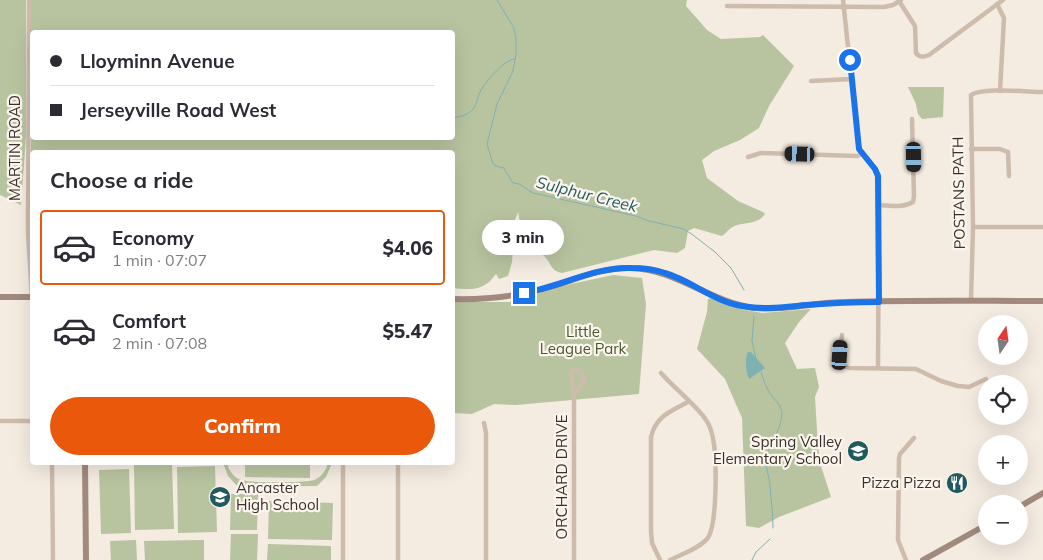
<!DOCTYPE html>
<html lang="en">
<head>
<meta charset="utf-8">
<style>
  body { margin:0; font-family:Mulish,sans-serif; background:#f2f2f3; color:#2b2b33; height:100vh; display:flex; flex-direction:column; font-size:19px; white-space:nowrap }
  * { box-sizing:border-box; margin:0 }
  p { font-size:16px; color:#7c7c81 }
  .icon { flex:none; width:28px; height:28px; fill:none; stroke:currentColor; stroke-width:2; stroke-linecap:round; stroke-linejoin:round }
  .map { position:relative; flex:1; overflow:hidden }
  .panel { position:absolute; left:30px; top:150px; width:425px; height:315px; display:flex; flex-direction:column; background:#fff; border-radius:5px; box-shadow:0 5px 20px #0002 }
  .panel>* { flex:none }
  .top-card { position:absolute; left:30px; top:30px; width:425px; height:110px; border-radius:5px; box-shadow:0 5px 20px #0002; display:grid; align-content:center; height:110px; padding:0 20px; background:#fff }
  .needle { width:32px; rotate:13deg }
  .buttons { position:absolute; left:978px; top:315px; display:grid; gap:10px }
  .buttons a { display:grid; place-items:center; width:50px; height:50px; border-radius:50%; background:#fff; box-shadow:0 5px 20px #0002; font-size:25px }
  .end { position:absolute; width:22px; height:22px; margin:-11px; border:6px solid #1a73e8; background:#fff; box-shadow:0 0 0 2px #fff }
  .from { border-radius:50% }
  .bubble { position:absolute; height:35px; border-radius:18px; background:#fff; box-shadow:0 5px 20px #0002; font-size:16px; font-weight:800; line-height:35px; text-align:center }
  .car { position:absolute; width:15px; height:30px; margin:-15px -8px; border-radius:6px; box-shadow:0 0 4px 1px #0007; background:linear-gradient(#222 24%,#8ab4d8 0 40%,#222 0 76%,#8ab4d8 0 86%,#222 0) }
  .top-card b { display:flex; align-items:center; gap:18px; height:48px; font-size:19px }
  .top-card b+b { border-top:1px solid #e1e1e2 }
  .top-card i { width:12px; height:12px; background:#2b2b33 }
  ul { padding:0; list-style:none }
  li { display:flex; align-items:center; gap:15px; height:75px; margin:0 10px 8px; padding:0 10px; border:2px solid transparent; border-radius:5px }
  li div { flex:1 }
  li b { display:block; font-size:19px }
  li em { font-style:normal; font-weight:800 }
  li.selected { border-color:#ea580c }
  li>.icon { width:45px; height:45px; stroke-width:1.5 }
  h2 { padding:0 20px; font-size:22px; line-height:60px }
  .action { display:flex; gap:10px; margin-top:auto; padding:10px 20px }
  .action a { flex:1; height:58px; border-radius:30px; background:#ea580c; color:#fff; font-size:20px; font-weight:800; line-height:58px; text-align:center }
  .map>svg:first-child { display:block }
</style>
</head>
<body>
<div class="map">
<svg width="1043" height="560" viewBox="0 0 1043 560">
  <rect width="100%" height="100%" fill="#f4ebe1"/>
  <g fill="#b8c4a0" fill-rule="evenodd">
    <path d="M0,0H26V137L21,205L0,195Z"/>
    <path d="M31,0H687L686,6L707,30L721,39L760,37L763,35L794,66L769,106L759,128L740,140L714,151L702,160L707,178L738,201L763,212L765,214C757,226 742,221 731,228C728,230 725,234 722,236L694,228L688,231L685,248L677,253L654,250L562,273C550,271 552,263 543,255V249L533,240L523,237L518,212L503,251L513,249L512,262L508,276L499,279L496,274C484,291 472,290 453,288L452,152H32V245L31,227ZM32,32H452V138H32Z"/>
    <path d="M908,87H944L943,117L922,119L918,114L916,104Z"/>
    <path d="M613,275L642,278L646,304L639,394L516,405L494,404L472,414L453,413L452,302H509L571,284Z"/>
    <path d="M711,298L736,308L762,313L811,309L799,322L785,343L797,369L815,368L819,387L815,397L818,447L821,466L831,497L779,517L759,528L746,526L742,418L725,379L697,349L707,312L708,299Z"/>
    <path d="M223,463H227C229,470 233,477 241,480C248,483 307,483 314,480C322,477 326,470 328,463H332L326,477L317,486L238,487L228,476Z"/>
    <path d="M245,463H310V478L245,477Z"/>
    <path d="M172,464L174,529L135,530L134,465Z"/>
    <path d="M215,466L217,532L178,533L177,467Z"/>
    <path d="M129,469L131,533L101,534L99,470Z"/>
    <path d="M231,494H258L257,530H230Z"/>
    <path d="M269,501L333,503L332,540L268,539Z"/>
    <path d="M231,534H258L257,560H230Z"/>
    <path d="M136,540L137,560H111L110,541Z"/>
    <path d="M204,540V560H145L144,541Z"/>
    <path d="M268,544L331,546V560H267Z"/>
  </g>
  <path fill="#7fb0b2" d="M748,352H751L765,368L749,379C746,370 744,361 748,352Z"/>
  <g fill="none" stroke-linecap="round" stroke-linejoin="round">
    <g stroke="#7fb0b2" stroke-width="1">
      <path d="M497,0L514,28L516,39V54L513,71L497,104L487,144L493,164L501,168L503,167L513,183L519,184L533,193L636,216L649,221L684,229L693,235L715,252L731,268L744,290"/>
      <path d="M452,118C460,117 469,115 474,108C477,103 478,95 481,90C486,81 506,58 515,59"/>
      <path d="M754,316L752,341L756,359"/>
      <path d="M761,372C763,378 765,385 768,390C771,397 779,402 781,409C786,420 770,445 767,456C764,466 770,477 770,486C771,501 773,513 773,528"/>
      <path d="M752,560L756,552L770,539"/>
    </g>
    <g stroke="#cdbbac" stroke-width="4.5">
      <path d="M29,0L28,233L32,297"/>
      <path d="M843,0L859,149L875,169L879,176L878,367"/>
      <path d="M899,1L915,26L916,53C920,58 924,57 929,55L1003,0"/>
      <path d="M997,4L1004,18L1000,91"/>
      <path d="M727,6L884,7L893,5L901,0"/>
      <path d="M811,81L852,79"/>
      <path d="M971,149H1000L1008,152L1009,176"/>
      <path d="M748,157L761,153L857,156L862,154"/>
      <path d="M878,205C890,206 903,208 913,202L914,196L912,119"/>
      <path d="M973,227H1043"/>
      <path d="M971,301L973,227L971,95C982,87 1027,92 1043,92"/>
      <path d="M842,335L840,355L844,366L849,368L916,369L941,381L958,386L969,387L986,379"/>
      <path d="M661,373C674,388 696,405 706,420C709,424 711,430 712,434C717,452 718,526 707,539C698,549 682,554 670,560"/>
      <path d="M574,394C581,385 590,377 577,369L573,370L571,374L574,394V560"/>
      <path d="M0,421H32"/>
      <path d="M484,423L486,433V560"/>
      <path d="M52,462L53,560"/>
      <path d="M343,560V462"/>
      <path d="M398,560V462"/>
      <path d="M660,560L652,543L651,531V437C656,416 671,411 688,402"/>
      <path d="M906,560L898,540L899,458L900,454L914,438"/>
    </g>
    <g stroke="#a18a7d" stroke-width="6">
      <path d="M0,297H32"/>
      <path d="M452,299C486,300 521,296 554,286C579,278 604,267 630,268C677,269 709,302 755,308C785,311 816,302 846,302C912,300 977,301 1043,301"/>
      <path d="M85,462L86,560"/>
      <path d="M1019,507L1043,493"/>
      <path d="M923,560L986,525"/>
    </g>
  </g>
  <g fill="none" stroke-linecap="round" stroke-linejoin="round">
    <path stroke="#1a73e8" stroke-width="6" d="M524,293C559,287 594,267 631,268C642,268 654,269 665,273C692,281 713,301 742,306C764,310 784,307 806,305C831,303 854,302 879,302L878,176L875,169L859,149L850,60"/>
  </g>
  <defs>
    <g id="school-disc" transform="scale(1.125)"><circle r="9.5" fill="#1f5a5e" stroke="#fbf5ee"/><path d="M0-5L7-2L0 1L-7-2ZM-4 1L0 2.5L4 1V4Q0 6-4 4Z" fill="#fff"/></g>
    <g id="restaurant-disc" transform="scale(1.125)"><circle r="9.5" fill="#1f5a5e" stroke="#fbf5ee"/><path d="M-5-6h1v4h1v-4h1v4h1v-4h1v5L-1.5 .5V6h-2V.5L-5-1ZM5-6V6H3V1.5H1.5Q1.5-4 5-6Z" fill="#fff"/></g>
  </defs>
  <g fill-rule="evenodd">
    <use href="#school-disc" x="858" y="451"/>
    <use href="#restaurant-disc" x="957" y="483"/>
    <use href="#school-disc" x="220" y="497"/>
  </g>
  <g text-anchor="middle" stroke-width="4.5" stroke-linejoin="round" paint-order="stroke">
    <g font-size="15" fill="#3b302b" stroke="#fbf5ee">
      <text transform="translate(15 148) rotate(-90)" y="5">MARTIN ROAD</text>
      <text transform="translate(959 193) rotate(-91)" y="5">POSTANS PATH</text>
      <text transform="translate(562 477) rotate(-90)" y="5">ORCHARD DRIVE</text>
    </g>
    <g font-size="15" fill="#4a5a2e" stroke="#fbf5ee">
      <text x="583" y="337">Little<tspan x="583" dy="17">League Park</tspan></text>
    </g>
    <g font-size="15" fill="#3b302b" stroke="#fbf5ee" text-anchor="end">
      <text x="842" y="447">Spring Valley<tspan x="842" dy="17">Elementary School</tspan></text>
      <text x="941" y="488">Pizza Pizza</text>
      <text x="236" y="493" text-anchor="start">Ancaster<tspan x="236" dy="17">High School</tspan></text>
    </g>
    <g font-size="16" font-style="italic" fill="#1f5a5e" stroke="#fbf5ee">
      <text transform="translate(587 194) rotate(14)" y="6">Sulphur Creek</text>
    </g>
  </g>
</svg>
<div class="buttons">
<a><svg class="needle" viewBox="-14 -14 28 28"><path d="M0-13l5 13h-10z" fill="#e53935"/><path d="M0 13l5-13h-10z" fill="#7c7c81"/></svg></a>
<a><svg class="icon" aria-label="locate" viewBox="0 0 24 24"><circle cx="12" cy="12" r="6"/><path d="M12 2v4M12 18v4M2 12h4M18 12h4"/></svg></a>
<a>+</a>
<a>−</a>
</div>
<i class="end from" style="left:850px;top:60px"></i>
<i class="end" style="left:524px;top:293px"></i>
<div class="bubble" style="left:482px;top:220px;width:82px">3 min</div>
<i class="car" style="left:800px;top:154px;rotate:272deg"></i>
<i class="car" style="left:914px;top:157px;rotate:179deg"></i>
<i class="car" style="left:840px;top:355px;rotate:4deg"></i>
<div class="top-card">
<b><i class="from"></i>Lloyminn Avenue</b>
<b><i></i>Jerseyville Road West</b>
</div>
<section class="panel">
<h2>Choose a ride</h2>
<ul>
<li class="selected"><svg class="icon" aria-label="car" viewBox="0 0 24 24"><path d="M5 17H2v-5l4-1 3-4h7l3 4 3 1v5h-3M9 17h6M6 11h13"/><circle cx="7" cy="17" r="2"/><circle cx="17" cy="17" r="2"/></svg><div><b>Economy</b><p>1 min · 07:07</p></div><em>$4.06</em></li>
<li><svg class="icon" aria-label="car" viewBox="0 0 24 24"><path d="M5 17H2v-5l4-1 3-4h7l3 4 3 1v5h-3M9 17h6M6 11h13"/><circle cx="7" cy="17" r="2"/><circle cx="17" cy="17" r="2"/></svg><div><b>Comfort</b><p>2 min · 07:08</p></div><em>$5.47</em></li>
</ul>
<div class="action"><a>Confirm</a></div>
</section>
</div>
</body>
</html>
